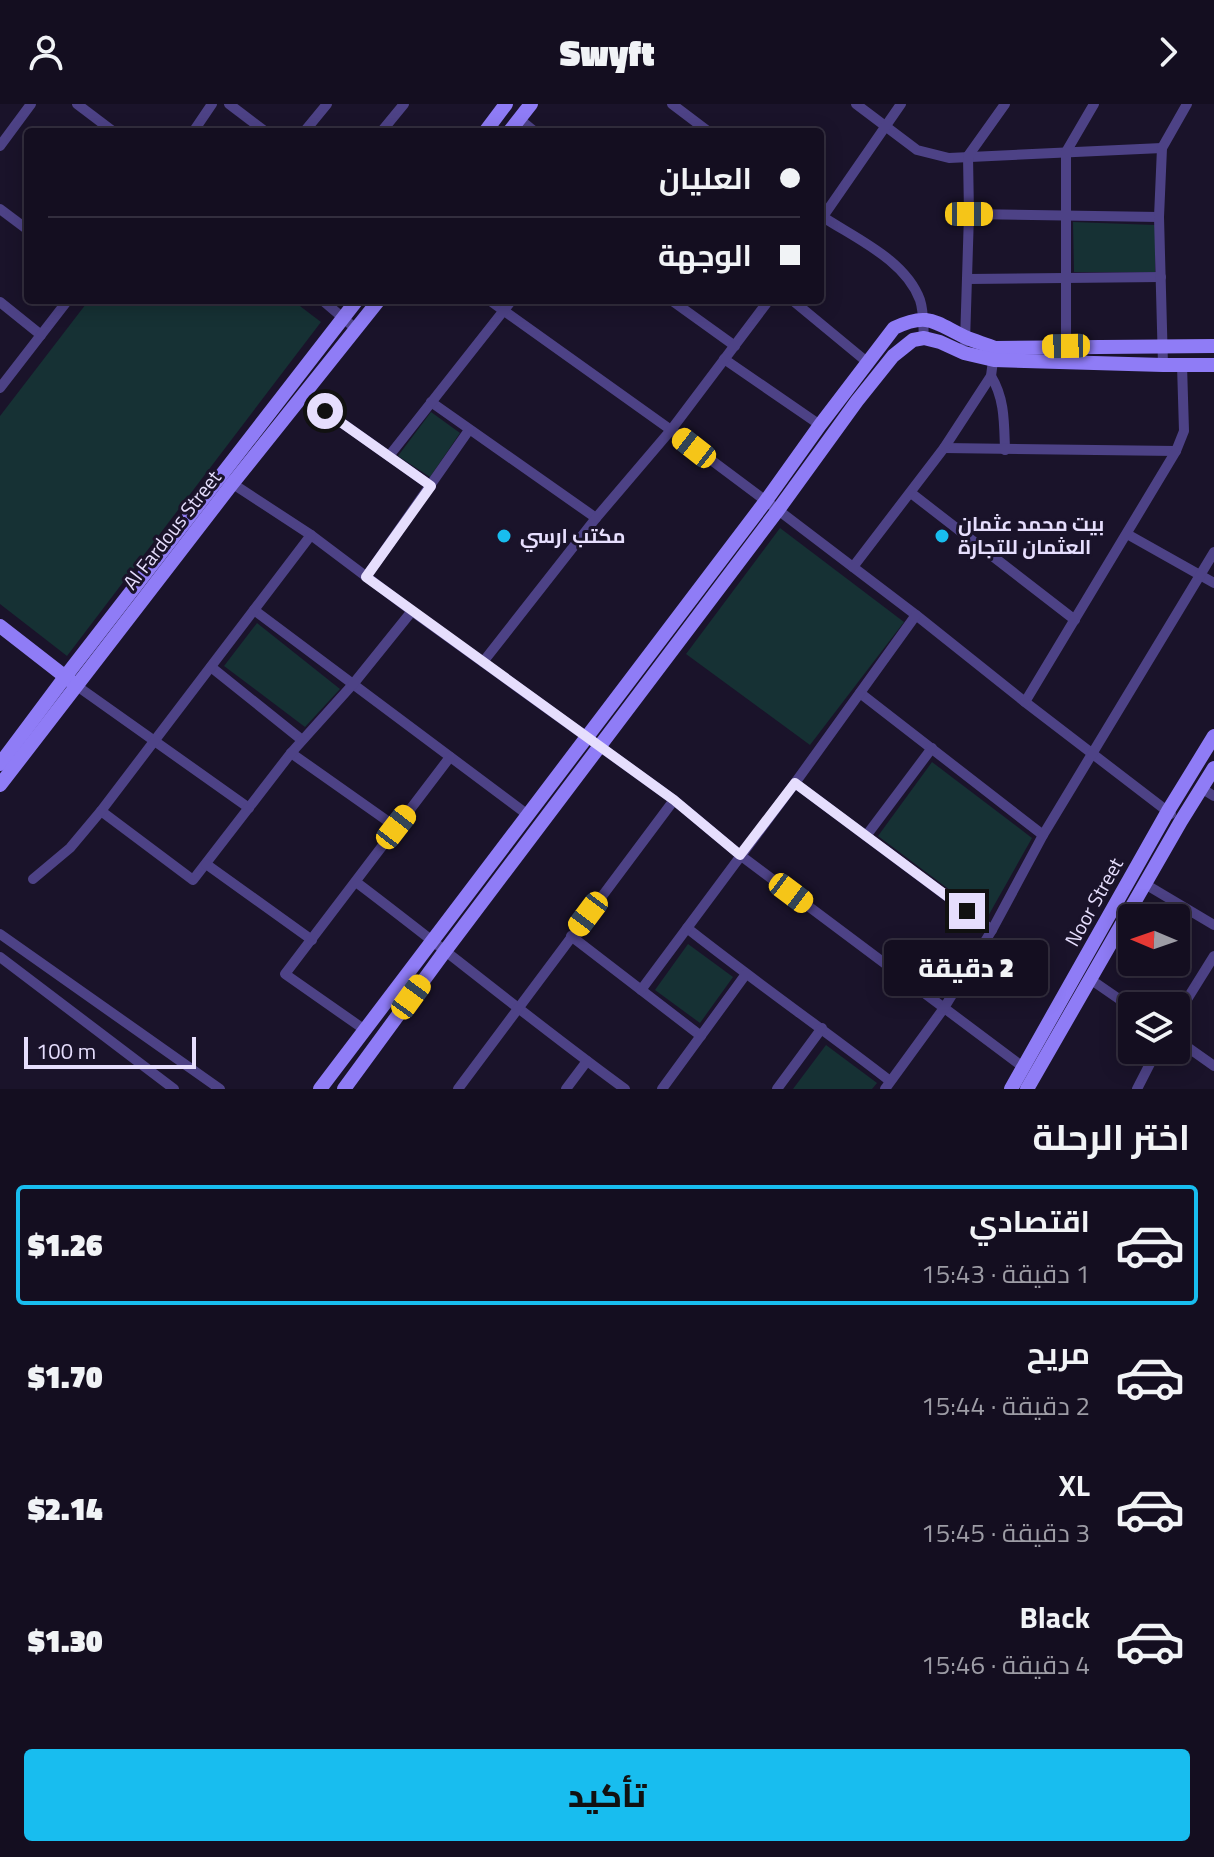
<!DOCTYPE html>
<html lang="ar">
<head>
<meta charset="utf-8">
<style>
  body { margin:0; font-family:"Titillium Web",Cairo,sans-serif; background:#211c2d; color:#f1f3f6; direction:rtl; height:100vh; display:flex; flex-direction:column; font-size:30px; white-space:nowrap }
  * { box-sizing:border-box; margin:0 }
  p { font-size:26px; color:#9d9ca5 }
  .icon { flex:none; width:44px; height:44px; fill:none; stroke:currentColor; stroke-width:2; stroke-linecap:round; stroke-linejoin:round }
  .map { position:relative; height:985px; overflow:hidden; direction:ltr }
  .side { display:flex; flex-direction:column; background:#140e20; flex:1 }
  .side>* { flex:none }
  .top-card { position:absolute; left:24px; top:24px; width:800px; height:176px; border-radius:8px; box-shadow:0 4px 20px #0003,0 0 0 2px #332e3e; direction:rtl; display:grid; align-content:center; height:176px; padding:0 24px; background:#140e20 }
  .needle { width:52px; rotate:272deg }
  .tools { position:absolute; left:1118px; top:800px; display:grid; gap:16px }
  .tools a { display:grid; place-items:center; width:72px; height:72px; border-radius:8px; background:#140e20; box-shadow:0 4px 20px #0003,0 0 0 2px #332e3e; font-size:40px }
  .scale { position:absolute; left:24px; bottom:20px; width:172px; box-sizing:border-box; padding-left:8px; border:4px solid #e6defd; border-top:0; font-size:22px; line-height:28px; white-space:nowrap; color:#e6defd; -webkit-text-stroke:6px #1a132a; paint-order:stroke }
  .end { position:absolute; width:36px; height:36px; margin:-18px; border:10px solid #e6defd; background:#111; box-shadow:0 0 0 4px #111 }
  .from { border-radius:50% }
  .bubble { position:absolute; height:56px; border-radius:8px; background:#140e20; box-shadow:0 4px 20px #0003,0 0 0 2px #332e3e; font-size:26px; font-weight:800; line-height:56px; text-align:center; direction:rtl }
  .car { position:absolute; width:24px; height:48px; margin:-24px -12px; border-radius:10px; box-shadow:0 0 6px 2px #0007; background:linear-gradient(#f5c518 24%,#345 0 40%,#f5c518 0 76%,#345 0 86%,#f5c518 0) }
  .top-card b { display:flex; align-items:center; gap:28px; height:76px; font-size:30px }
  .top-card b+b { border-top:2px solid #332e3e }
  .top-card i { width:20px; height:20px; background:#f1f3f6 }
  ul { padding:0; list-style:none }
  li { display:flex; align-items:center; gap:24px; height:120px; margin:0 16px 12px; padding:0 8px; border:4px solid transparent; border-radius:8px }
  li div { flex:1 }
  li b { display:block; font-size:30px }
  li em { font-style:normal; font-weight:800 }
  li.on { border-color:#18bdef }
  li>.icon { width:72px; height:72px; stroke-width:1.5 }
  h2 { padding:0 24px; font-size:36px; line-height:96px }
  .cta { display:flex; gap:16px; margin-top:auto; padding:16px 24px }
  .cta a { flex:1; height:92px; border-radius:8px; background:#18bdef; color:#111; font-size:32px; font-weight:800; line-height:92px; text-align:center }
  header { display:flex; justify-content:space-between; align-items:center; height:104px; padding:0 24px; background:#140e20; font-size:36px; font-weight:800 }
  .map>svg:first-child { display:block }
</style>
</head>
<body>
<header><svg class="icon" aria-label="forward" viewBox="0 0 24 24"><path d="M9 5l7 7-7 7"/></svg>Swyft<svg class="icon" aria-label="person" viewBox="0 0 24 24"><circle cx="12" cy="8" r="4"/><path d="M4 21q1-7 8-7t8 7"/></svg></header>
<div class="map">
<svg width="1214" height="985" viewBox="0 0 1214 985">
  <rect width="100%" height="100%" fill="#1a132a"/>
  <g fill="#163134">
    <path d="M1073,118L1155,121V168H1074Z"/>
    <path d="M89,196H292L321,218L67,552L0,500V312Z"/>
    <path d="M431,308L460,329L430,373L398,352Z"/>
    <path d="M780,424L904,518L810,641L686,550Z"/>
    <path d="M257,519L340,585L305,623L224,562Z"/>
    <path d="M932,658L1032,734L987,814L878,732Z"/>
    <path d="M688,840L733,873L700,919L655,886Z"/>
    <path d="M826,941L877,979L872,985H793Z"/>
  </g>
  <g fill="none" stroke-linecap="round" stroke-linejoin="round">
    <g stroke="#4d4286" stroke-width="10">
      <path d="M77,0L114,28"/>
      <path d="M229,0L266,28"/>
      <path d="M672,0L709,28"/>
      <path d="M856,0L917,46L949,54L1162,44"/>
      <path d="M519,15L535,28"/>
      <path d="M193,28L212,0"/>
      <path d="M304,28L327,0"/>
      <path d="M381,28L404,0"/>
      <path d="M0,42L31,0"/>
      <path d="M0,105L28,126"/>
      <path d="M969,110L1159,113"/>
      <path d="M820,111C854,134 905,155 920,196C924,208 923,222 924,234"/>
      <path d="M820,117L901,0"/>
      <path d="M968,175L1161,173"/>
      <path d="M322,196L356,225"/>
      <path d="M489,196L671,326L778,406L916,511L1025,598L1171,710"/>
      <path d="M671,196L735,242"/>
      <path d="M792,196L867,258"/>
      <path d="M0,198L41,231"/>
      <path d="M965,238L969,110L968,52L1005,0"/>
      <path d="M1066,242V48L1094,0"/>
      <path d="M724,255L820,321"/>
      <path d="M1163,261L1159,113L1162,44L1187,0"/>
      <path d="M991,272C1005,295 1004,319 1005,346"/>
      <path d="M0,284L68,196"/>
      <path d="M304,292L431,382"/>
      <path d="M431,298L596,414"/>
      <path d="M944,344L1176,347"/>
      <path d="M389,352L512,196"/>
      <path d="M227,376L311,431L412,507L674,696L740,751L1023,963"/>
      <path d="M911,389L1075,516"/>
      <path d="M1127,430L1214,479"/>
      <path d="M853,463L944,344L991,272L994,249"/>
      <path d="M366,473L469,326"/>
      <path d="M254,506L528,711"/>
      <path d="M483,558L596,414L671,326L769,196"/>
      <path d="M211,563L302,636"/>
      <path d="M77,582L249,704"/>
      <path d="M860,589L1043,731"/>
      <path d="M1025,598L1176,347L1184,327L1182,261"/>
      <path d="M291,649L396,723"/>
      <path d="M795,679L992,826"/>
      <path d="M1201,684L1214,692"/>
      <path d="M101,707L193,776L291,649L354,579L412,507"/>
      <path d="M866,732L932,644"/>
      <path d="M206,760L312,836"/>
      <path d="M33,775L70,744L101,707L311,431"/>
      <path d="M356,778C446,846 533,918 625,985"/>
      <path d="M1145,780L1214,821"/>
      <path d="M687,824C754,877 823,925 890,977"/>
      <path d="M0,830L220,985"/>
      <path d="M571,832L701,932"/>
      <path d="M0,853L174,985"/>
      <path d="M1090,875L1132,904"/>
      <path d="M641,886L795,679L916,511"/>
      <path d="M1176,913L1214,852"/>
      <path d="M365,926L285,870L450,653"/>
      <path d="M1176,935L1214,962"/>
      <path d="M458,985L674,696"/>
      <path d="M566,985L587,957"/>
      <path d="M662,985L746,870"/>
      <path d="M777,985L822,924"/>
      <path d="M885,985L944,904L992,826L1043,731L1214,448"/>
      <path d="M1137,985L1157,946"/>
    </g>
    <g stroke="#8f7cf6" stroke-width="14">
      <path d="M485,28L506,0"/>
      <path d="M509,28L531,0"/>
      <path d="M0,522L72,578"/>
      <path d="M0,660L65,573L357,196"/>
      <path d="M0,681L232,380L379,196"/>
      <path d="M320,985L765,398L820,321L894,224C928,208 934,218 965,233C974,237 985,240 995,244L1214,242"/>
      <path d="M344,985L445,847L778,406L857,297L893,252L913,236L924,234L940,238L964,249L994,256L1163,261H1214"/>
      <path d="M1011,985L1168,707L1214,632"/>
      <path d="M1027,985L1181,717L1214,664"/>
    </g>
  </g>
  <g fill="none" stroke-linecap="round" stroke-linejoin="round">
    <path stroke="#e6defd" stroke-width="10" d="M325,307L431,382L366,473L674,696L740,751L795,679L967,807"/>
  </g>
  <g fill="#18bdef" stroke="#1a132a" stroke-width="3">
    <circle cx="504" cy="432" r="8"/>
    <circle cx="942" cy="432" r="8"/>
  </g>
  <g text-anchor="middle" stroke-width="6" stroke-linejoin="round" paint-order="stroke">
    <g font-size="20" font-weight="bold" fill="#e6defd" stroke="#1a132a" text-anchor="start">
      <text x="958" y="427">بيت محمد عثمان<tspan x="958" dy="23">العثمان للتجارة</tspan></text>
      <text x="520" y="439">مكتب ارسي</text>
    </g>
    <g font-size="20" fill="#e6defd" stroke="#1a132a">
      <text transform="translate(172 426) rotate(-52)" y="7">Al Fardous Street</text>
      <text transform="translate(1094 798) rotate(-61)" y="7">Noor Street</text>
    </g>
  </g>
</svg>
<div class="tools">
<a><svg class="needle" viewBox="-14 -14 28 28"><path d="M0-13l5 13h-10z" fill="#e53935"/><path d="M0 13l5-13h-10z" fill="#9d9ca5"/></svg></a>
<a><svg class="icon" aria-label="layers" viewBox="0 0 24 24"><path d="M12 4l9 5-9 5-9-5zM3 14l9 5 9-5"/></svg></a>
</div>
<div class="scale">100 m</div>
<i class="end from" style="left:325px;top:307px"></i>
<i class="end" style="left:967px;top:807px"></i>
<div class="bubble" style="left:884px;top:836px;width:164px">2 دقيقة</div>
<i class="car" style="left:969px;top:110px;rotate:90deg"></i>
<i class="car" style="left:1066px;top:242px;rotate:269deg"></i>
<i class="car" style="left:694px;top:344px;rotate:308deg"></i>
<i class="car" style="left:396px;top:723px;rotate:38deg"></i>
<i class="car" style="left:791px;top:789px;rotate:127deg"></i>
<i class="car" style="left:588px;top:810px;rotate:217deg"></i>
<i class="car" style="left:411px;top:893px;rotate:36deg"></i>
<div class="top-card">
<b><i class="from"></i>العليان</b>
<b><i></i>الوجهة</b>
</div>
</div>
<section class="side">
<h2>اختر الرحلة</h2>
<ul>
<li class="on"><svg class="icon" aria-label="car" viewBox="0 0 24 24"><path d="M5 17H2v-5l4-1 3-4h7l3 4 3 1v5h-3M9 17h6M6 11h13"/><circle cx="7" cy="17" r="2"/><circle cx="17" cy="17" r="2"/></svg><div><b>اقتصادي</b><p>1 دقيقة · 15:43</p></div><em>$1.26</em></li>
<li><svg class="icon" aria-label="car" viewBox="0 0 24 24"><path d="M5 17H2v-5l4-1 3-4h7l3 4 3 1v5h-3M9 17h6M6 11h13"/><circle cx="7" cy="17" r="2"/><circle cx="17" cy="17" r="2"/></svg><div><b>مريح</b><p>2 دقيقة · 15:44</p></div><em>$1.70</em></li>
<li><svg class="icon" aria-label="car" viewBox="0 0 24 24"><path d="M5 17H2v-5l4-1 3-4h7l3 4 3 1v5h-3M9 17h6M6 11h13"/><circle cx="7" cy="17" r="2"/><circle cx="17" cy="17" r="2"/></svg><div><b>XL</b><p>3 دقيقة · 15:45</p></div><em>$2.14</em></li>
<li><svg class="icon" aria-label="car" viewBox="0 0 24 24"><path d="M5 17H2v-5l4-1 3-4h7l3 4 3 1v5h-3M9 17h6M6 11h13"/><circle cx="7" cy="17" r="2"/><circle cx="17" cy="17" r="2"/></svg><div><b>Black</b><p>4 دقيقة · 15:46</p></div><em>$1.30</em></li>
</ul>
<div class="cta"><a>تأكيد</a></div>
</section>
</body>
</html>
